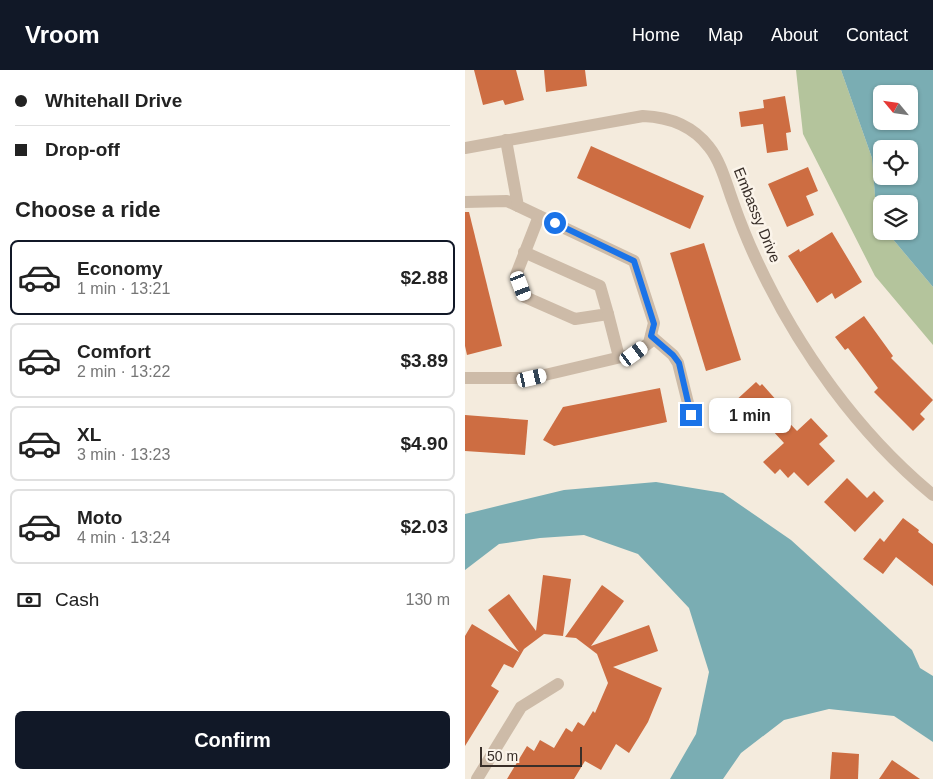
<!DOCTYPE html>
<html lang="en">
<head>
<meta charset="utf-8">
<style>
  body { margin:0; font-family:Arial,sans-serif; background:#f2f2f2; color:#222; height:100vh; display:flex; flex-direction:column; font-size:19px; white-space:nowrap }
  * { box-sizing:border-box; margin:0 }
  p { font-size:16px; color:#767676 }
  .icon { flex:none; width:28px; height:28px; fill:none; stroke:currentColor; stroke-width:2; stroke-linecap:round; stroke-linejoin:round }
  .map { position:relative; flex:1; overflow:hidden }
  .drawer { display:flex; flex-direction:column; background:#fff; width:465px }
  .drawer>* { flex:none }
  .guide { display:grid; align-content:center; height:110px; padding:0 15px; background:#fff }
  .needle { width:32px; rotate:299deg }
  .controls { position:absolute; left:408px; top:15px; display:grid; gap:10px }
  .controls a { display:grid; place-items:center; width:45px; height:45px; border-radius:8px; background:#fff; box-shadow:0 1px 4px #0004; font-size:25px }
  .scale { position:absolute; left:15px; bottom:12px; width:102px; box-sizing:border-box; padding-left:5px; border:2px solid #392f29; border-top:0; font-size:14px; line-height:18px; white-space:nowrap; color:#392f29; -webkit-text-stroke:4px #fbf4ea; paint-order:stroke }
  .end { position:absolute; width:22px; height:22px; margin:-11px; border:6px solid #1a73e8; background:#fff; box-shadow:0 0 0 2px #fff }
  .from { border-radius:50% }
  .bubble { position:absolute; height:35px; border-radius:8px; background:#fff; box-shadow:0 1px 4px #0004; font-size:16px; font-weight:700; line-height:35px; text-align:center }
  .car { position:absolute; width:15px; height:30px; margin:-15px -8px; border-radius:6px; box-shadow:0 0 4px 1px #0007; background:linear-gradient(#fff 24%,#345 0 40%,#fff 0 76%,#345 0 86%,#fff 0) }
  .guide b { display:flex; align-items:center; gap:18px; height:48px; font-size:19px }
  .guide b+b { border-top:1px solid #e0e0e0 }
  .guide i { width:12px; height:12px; background:#222 }
  ul { padding:0; list-style:none }
  li { display:flex; align-items:center; gap:15px; height:75px; margin:0 10px 8px; padding:0 5px; border:2px solid #e0e0e0; border-radius:8px }
  li div { flex:1 }
  li b { display:block; font-size:19px }
  li em { font-style:normal; font-weight:700 }
  li.active { border-color:#111827 }
  li>.icon { width:45px; height:45px; stroke-width:1.5 }
  h2 { padding:0 15px; font-size:22px; line-height:60px }
  .pay { display:flex; align-items:center; gap:12px; height:55px; padding:0 15px; font-size:19px }
  .pay p { margin-inline-start:auto }
  .action { display:flex; gap:10px; margin-top:auto; padding:10px 15px }
  .action a { flex:1; height:58px; border-radius:8px; background:#111827; color:#fff; font-size:20px; font-weight:700; line-height:58px; text-align:center }
  header { display:flex; align-items:center; gap:30px; box-sizing:border-box; height:70px; padding:0 25px; background:#111827; color:#fff }
  header strong { font-size:24px }
  nav { display:flex; gap:28px; margin-inline-start:auto; font-size:18px }
  main { display:flex; flex:1; min-height:0 }
  .map>svg:first-child { display:block }
</style>
</head>
<body>
<header>
<strong>Vroom</strong>
<nav><a>Home</a><a>Map</a><a>About</a><a>Contact</a></nav>
</header>
<main>
<section class="drawer">
<div class="guide">
<b><i class="from"></i>Whitehall Drive</b>
<b><i></i>Drop-off</b>
</div>
<h2>Choose a ride</h2>
<ul>
<li class="active"><svg class="icon" aria-label="car" viewBox="0 0 24 24"><path d="M5 17H2v-5l4-1 3-4h7l3 4 3 1v5h-3M9 17h6M6 11h13"/><circle cx="7" cy="17" r="2"/><circle cx="17" cy="17" r="2"/></svg><div><b>Economy</b><p>1 min · 13:21</p></div><em>$2.88</em></li>
<li><svg class="icon" aria-label="car" viewBox="0 0 24 24"><path d="M5 17H2v-5l4-1 3-4h7l3 4 3 1v5h-3M9 17h6M6 11h13"/><circle cx="7" cy="17" r="2"/><circle cx="17" cy="17" r="2"/></svg><div><b>Comfort</b><p>2 min · 13:22</p></div><em>$3.89</em></li>
<li><svg class="icon" aria-label="car" viewBox="0 0 24 24"><path d="M5 17H2v-5l4-1 3-4h7l3 4 3 1v5h-3M9 17h6M6 11h13"/><circle cx="7" cy="17" r="2"/><circle cx="17" cy="17" r="2"/></svg><div><b>XL</b><p>3 min · 13:23</p></div><em>$4.90</em></li>
<li><svg class="icon" aria-label="car" viewBox="0 0 24 24"><path d="M5 17H2v-5l4-1 3-4h7l3 4 3 1v5h-3M9 17h6M6 11h13"/><circle cx="7" cy="17" r="2"/><circle cx="17" cy="17" r="2"/></svg><div><b>Moto</b><p>4 min · 13:24</p></div><em>$2.03</em></li>
</ul>
<div class="pay"><svg class="icon" aria-label="cash" viewBox="0 0 24 24"><path d="M3 7h18v10H3z"/><circle cx="12" cy="12" r="2"/></svg>Cash<p>130 m</p></div>
<div class="action"><a>Confirm</a></div>
</section>
<div class="map">
<svg width="468" height="709" viewBox="0 0 468 709">
  <rect width="100%" height="100%" fill="#f4ebdd"/>
  <path fill="#b4c49c" d="M331,0H376L407,88L412,150L416,155V161H421L468,217V275L410,206L338,64Z"/>
  <g fill="#7aadb3" fill-rule="evenodd">
    <path d="M376,0H468V217L421,161H444V134H416V155L412,151L407,88ZM416,24H444V51H416ZM416,79H444V106H416Z"/>
    <path d="M191,412L258,423L326,470L447,580L455,598L468,606V672L429,646L364,639L319,650L276,683L258,709H205L231,664L244,602L224,538L173,484L119,465L75,468L34,474L0,500V444L99,420Z"/>
  </g>
  <g fill="#cd6d42">
    <path d="M9,0H51L59,30L40,35L38,30L18,35Z"/>
    <path d="M79,0H120L122,16L81,22Z"/>
    <path d="M320,26L326,62L321,63L323,80L302,83L298,54L276,57L274,42L299,38L298,30Z"/>
    <path d="M126,76L239,126L225,159L112,108Z"/>
    <path d="M343,97L353,121L341,126L349,145L322,157L303,114Z"/>
    <path d="M0,142H4L37,276L2,285L0,276Z"/>
    <path d="M367,162L397,212L370,229L367,223L352,233L323,186L334,179L335,182Z"/>
    <path d="M239,173L276,290L241,301L205,183Z"/>
    <path d="M399,246L428,286L426,288L468,330L455,344L460,349L448,361L409,322L413,318L383,278L380,280L370,267Z"/>
    <path d="M291,312L295,316L297,314L313,332L308,336L332,361L346,348L363,366L354,374L370,391L343,416L329,402L323,408L315,399L310,404L298,392L319,373L283,334L275,341L268,333Z"/>
    <path d="M195,318L202,352L89,376L78,370L98,337Z"/>
    <path d="M0,345L63,350L60,385L0,381Z"/>
    <path d="M382,408L402,428L409,421L419,431L390,462L359,432Z"/>
    <path d="M438,448L454,460L453,462L468,474V516L431,487L418,504L398,489L415,468L419,472Z"/>
    <path d="M78,505L106,509L98,566L79,564L59,579L48,598L39,594L26,616L34,621L0,676V566L7,554L54,582L23,540L44,524L71,561Z"/>
    <path d="M137,515L159,531L126,576L184,555L193,581L148,597L197,618L183,652L164,683L151,674L136,700L120,691L109,709H42L62,676L69,681L75,670L89,678L101,658L107,662L113,652L119,656L128,641L130,643L143,613L132,584L111,568L100,567Z"/>
    <path d="M367,682L394,684L393,709H365Z"/>
    <path d="M427,690L455,709H414Z"/>
  </g>
  <g fill="none" stroke-linecap="round" stroke-linejoin="round">
    <g stroke="#cdbba8" stroke-width="12">
      <path d="M0,78L178,46C204,47 228,56 244,77C256,92 261,113 268,132C275,152 283,172 292,191C333,279 393,363 468,425"/>
      <path d="M0,132L42,131L53,136"/>
      <path d="M59,182L135,216L143,244L110,249L60,227L51,205L74,146"/>
      <path d="M143,244L154,287"/>
      <path d="M186,266L208,285L213,293L226,345"/>
      <path d="M0,308H67L169,284L184,273L189,253L169,191L53,136L41,70"/>
      <path d="M12,709L56,637L93,614"/>
    </g>
  </g>
  <g fill="none" stroke-linecap="round" stroke-linejoin="round">
    <path stroke="#1a73e8" stroke-width="6" d="M90,153L169,191L189,254L186,266L208,285L214,293L226,345"/>
  </g>
  <g text-anchor="middle" stroke-width="5" stroke-linejoin="round" paint-order="stroke">
    <g font-size="15" fill="#392f29" stroke="#fbf4ea">
      <text transform="translate(292 145) rotate(68)" y="5">Embassy Drive</text>
    </g>
  </g>
</svg>
<div class="controls">
<a><svg class="needle" viewBox="-14 -14 28 28"><path d="M0-13l5 13h-10z" fill="#e53935"/><path d="M0 13l5-13h-10z" fill="#767676"/></svg></a>
<a><svg class="icon" aria-label="locate" viewBox="0 0 24 24"><circle cx="12" cy="12" r="6"/><path d="M12 2v4M12 18v4M2 12h4M18 12h4"/></svg></a>
<a><svg class="icon" aria-label="layers" viewBox="0 0 24 24"><path d="M12 4l9 5-9 5-9-5zM3 14l9 5 9-5"/></svg></a>
</div>
<div class="scale">50 m</div>
<i class="end from" style="left:90px;top:153px"></i>
<i class="end" style="left:226px;top:345px"></i>
<div class="bubble" style="left:244px;top:328px;width:82px">1 min</div>
<i class="car" style="left:56px;top:216px;rotate:159deg"></i>
<i class="car" style="left:169px;top:284px;rotate:54deg"></i>
<i class="car" style="left:67px;top:308px;rotate:77deg"></i>
</div>
</main>
</body>
</html>
